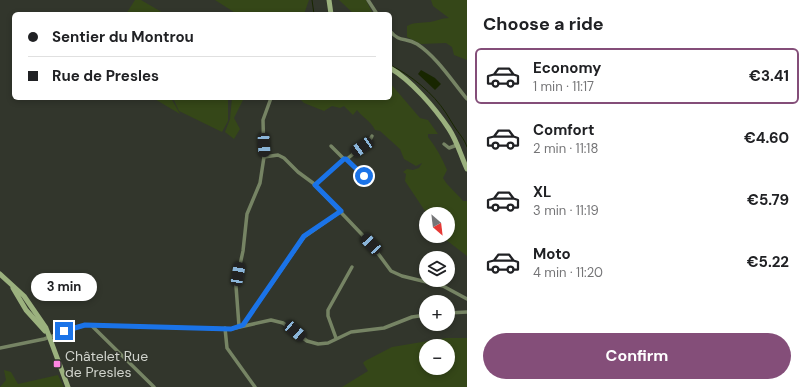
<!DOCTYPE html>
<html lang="en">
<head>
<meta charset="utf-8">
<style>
  body { margin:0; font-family:"DM Sans",sans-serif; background:#f2f2f2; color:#202124; height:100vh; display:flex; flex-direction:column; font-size:15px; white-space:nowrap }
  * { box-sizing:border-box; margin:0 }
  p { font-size:13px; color:#757577 }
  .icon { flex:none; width:22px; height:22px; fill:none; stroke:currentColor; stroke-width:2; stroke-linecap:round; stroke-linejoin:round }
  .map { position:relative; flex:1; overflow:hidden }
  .details { display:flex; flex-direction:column; background:#fff; width:340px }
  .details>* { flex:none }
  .guide { position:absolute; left:12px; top:12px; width:380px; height:88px; border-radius:6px; box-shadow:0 2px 6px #0003; display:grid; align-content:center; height:88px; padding:0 16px; background:#fff }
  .needle { width:26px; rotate:152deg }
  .buttons { position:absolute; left:419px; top:207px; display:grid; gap:8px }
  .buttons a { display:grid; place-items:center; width:36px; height:36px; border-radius:50%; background:#fff; box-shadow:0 2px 6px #0003; font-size:20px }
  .end { position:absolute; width:18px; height:18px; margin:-9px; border:5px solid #1a73e8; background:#fff; box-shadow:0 0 0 2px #fff }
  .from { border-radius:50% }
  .bubble { position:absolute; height:28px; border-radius:14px; background:#fff; box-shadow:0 2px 6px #0003; font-size:13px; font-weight:700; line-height:28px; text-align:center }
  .car { position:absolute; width:12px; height:24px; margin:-12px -6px; border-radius:5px; box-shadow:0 0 3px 1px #0007; background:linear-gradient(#222 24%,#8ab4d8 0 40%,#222 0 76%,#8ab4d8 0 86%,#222 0) }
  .guide b { display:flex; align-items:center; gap:14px; height:38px; font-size:15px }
  .guide b+b { border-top:1px solid #e0e0e0 }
  .guide i { width:10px; height:10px; background:#202124 }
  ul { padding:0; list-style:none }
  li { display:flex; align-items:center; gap:12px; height:56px; margin:0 8px 6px; padding:0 8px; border:2px solid transparent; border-radius:6px }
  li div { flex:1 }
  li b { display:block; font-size:15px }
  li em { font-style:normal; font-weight:700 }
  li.selected { border-color:#844e79 }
  li>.icon { width:36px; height:36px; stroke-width:1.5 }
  h2 { padding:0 16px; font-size:18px; line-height:48px }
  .action { display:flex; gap:8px; margin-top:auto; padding:8px 16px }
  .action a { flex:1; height:46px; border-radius:24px; background:#844e79; color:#fff; font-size:16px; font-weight:700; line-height:46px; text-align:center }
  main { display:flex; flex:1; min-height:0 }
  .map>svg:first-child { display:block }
</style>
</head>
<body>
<main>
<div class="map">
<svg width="467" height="387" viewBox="0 0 467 387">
  <rect width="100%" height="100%" fill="#32362c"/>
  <g fill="#354718" fill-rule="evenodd">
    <path d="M135,0H141L165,14H126Z"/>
    <path d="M215,0H309L304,14H237Z"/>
    <path d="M339,0H366L373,14H354Z"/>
    <path d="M431,0H467V60L454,55L452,47L446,43L421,44L407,37V26C414,22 421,23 430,22C437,21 441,18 449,18L433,6Z"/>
    <path d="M390,83L420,118L428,120L438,134H428V137C436,147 442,158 447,170L443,178C448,187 456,192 463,201H467V256L441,236H448V214H427L405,181L406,174L403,172L407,169L413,170L419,168L422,163L416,166L404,159L400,149L380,131L375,130C370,120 363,118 357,110L353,115L344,106L340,108L332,106L324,111L304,103L299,98H390Z"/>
    <path d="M153,98H171L180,114Z"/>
    <path d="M173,98H228V121L222,132L179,111Z"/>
    <path d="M232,98H244L234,118L240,129L234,139L225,132L230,119Z"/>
    <path d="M446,338H467V387H342L368,371L363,363L365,361L392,347ZM426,346H448V368H426Z"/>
    <path d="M4,370L11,372L18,384L58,375L64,387H0L6,380Z"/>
  </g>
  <path fill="#182600" d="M421,70L435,78L441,84L435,90L418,74Z"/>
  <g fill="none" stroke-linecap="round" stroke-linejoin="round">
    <g stroke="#182600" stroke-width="1">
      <path d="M312,0L314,14"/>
      <path d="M390,65C411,75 433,93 446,113C449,117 451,122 454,126C459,134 464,138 467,147"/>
    </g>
    <g stroke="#768464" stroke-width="3.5">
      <path d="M368,0L377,14"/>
      <path d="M390,31C400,43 405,37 417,44C437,57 452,81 467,99"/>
      <path d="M444,144L449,148L457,145"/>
      <path d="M331,146L344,159"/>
      <path d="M264,157L278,155L284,158L298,172L313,183L371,244L391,271L402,276L443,286L467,299"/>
      <path d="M347,159L370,140L372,136"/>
      <path d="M347,159L364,176"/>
      <path d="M315,185L344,159H347"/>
      <path d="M448,313L467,312"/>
      <path d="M243,325L304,237L341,211"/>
      <path d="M92,326L154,387"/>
      <path d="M239,326L236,286L238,274L243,251L247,214L260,183L264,157L263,120L271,98"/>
      <path d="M225,328L227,348L255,387"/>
      <path d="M336,338L328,316V310L352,267"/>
      <path d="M0,348L44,339L85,325L231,329L271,320L283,323L307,341L318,344L328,343L351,332L384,328L412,317L426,315"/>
    </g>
    <g stroke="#9bb17e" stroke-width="5">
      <path d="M329,0L331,14"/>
      <path d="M390,68C411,80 435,108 449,129C457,141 461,156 467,169"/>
      <path d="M0,274L24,296L46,328L68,387"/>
      <path d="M13,288L26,310L45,331"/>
    </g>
  </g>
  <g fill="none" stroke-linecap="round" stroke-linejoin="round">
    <path stroke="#1a73e8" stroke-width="5" d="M64,331L85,325L231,329L243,325L304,236L341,211L315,185L344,159H346L364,176"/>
  </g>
  <rect fill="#fe86e1" stroke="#32362c" stroke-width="1.5" x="53" y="360" width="8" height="8" rx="2"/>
  <g text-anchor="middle" stroke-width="3" stroke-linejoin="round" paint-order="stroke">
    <g font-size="14" fill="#d1d4cd" stroke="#32362c" text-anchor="start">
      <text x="65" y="361">Châtelet Rue<tspan x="65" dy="16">de Presles</tspan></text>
    </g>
  </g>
</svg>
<div class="buttons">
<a><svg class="needle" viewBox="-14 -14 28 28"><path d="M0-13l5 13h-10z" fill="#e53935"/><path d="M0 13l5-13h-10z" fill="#757577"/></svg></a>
<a><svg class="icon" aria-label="layers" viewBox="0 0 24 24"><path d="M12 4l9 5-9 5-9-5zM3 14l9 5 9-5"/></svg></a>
<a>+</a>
<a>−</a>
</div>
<i class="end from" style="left:364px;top:176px"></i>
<i class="end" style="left:64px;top:331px"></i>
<div class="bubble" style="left:31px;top:273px;width:66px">3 min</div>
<i class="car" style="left:264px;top:145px;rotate:177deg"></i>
<i class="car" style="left:362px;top:147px;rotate:235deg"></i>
<i class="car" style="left:371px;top:244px;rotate:317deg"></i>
<i class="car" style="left:238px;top:274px;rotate:10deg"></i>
<i class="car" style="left:295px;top:331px;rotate:131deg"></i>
<div class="guide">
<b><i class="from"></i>Sentier du Montrou</b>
<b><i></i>Rue de Presles</b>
</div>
</div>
<section class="details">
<h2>Choose a ride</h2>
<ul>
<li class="selected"><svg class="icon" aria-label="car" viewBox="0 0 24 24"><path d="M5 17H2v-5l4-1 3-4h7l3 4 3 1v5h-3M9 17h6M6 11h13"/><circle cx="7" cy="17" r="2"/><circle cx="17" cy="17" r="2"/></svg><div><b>Economy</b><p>1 min · 11:17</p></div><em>€3.41</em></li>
<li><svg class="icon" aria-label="car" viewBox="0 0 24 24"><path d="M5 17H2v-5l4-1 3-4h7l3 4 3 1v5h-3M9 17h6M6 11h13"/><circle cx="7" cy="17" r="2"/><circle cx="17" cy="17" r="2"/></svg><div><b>Comfort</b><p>2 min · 11:18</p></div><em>€4.60</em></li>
<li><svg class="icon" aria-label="car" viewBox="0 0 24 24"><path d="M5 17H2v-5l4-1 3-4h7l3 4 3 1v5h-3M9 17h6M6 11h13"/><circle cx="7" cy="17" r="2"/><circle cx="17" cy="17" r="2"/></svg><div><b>XL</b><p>3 min · 11:19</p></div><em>€5.79</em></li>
<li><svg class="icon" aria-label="car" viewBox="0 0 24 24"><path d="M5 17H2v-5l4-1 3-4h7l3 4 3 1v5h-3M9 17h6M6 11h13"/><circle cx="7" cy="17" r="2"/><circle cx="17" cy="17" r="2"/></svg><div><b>Moto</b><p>4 min · 11:20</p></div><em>€5.22</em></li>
</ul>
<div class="action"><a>Confirm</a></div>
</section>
</main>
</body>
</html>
